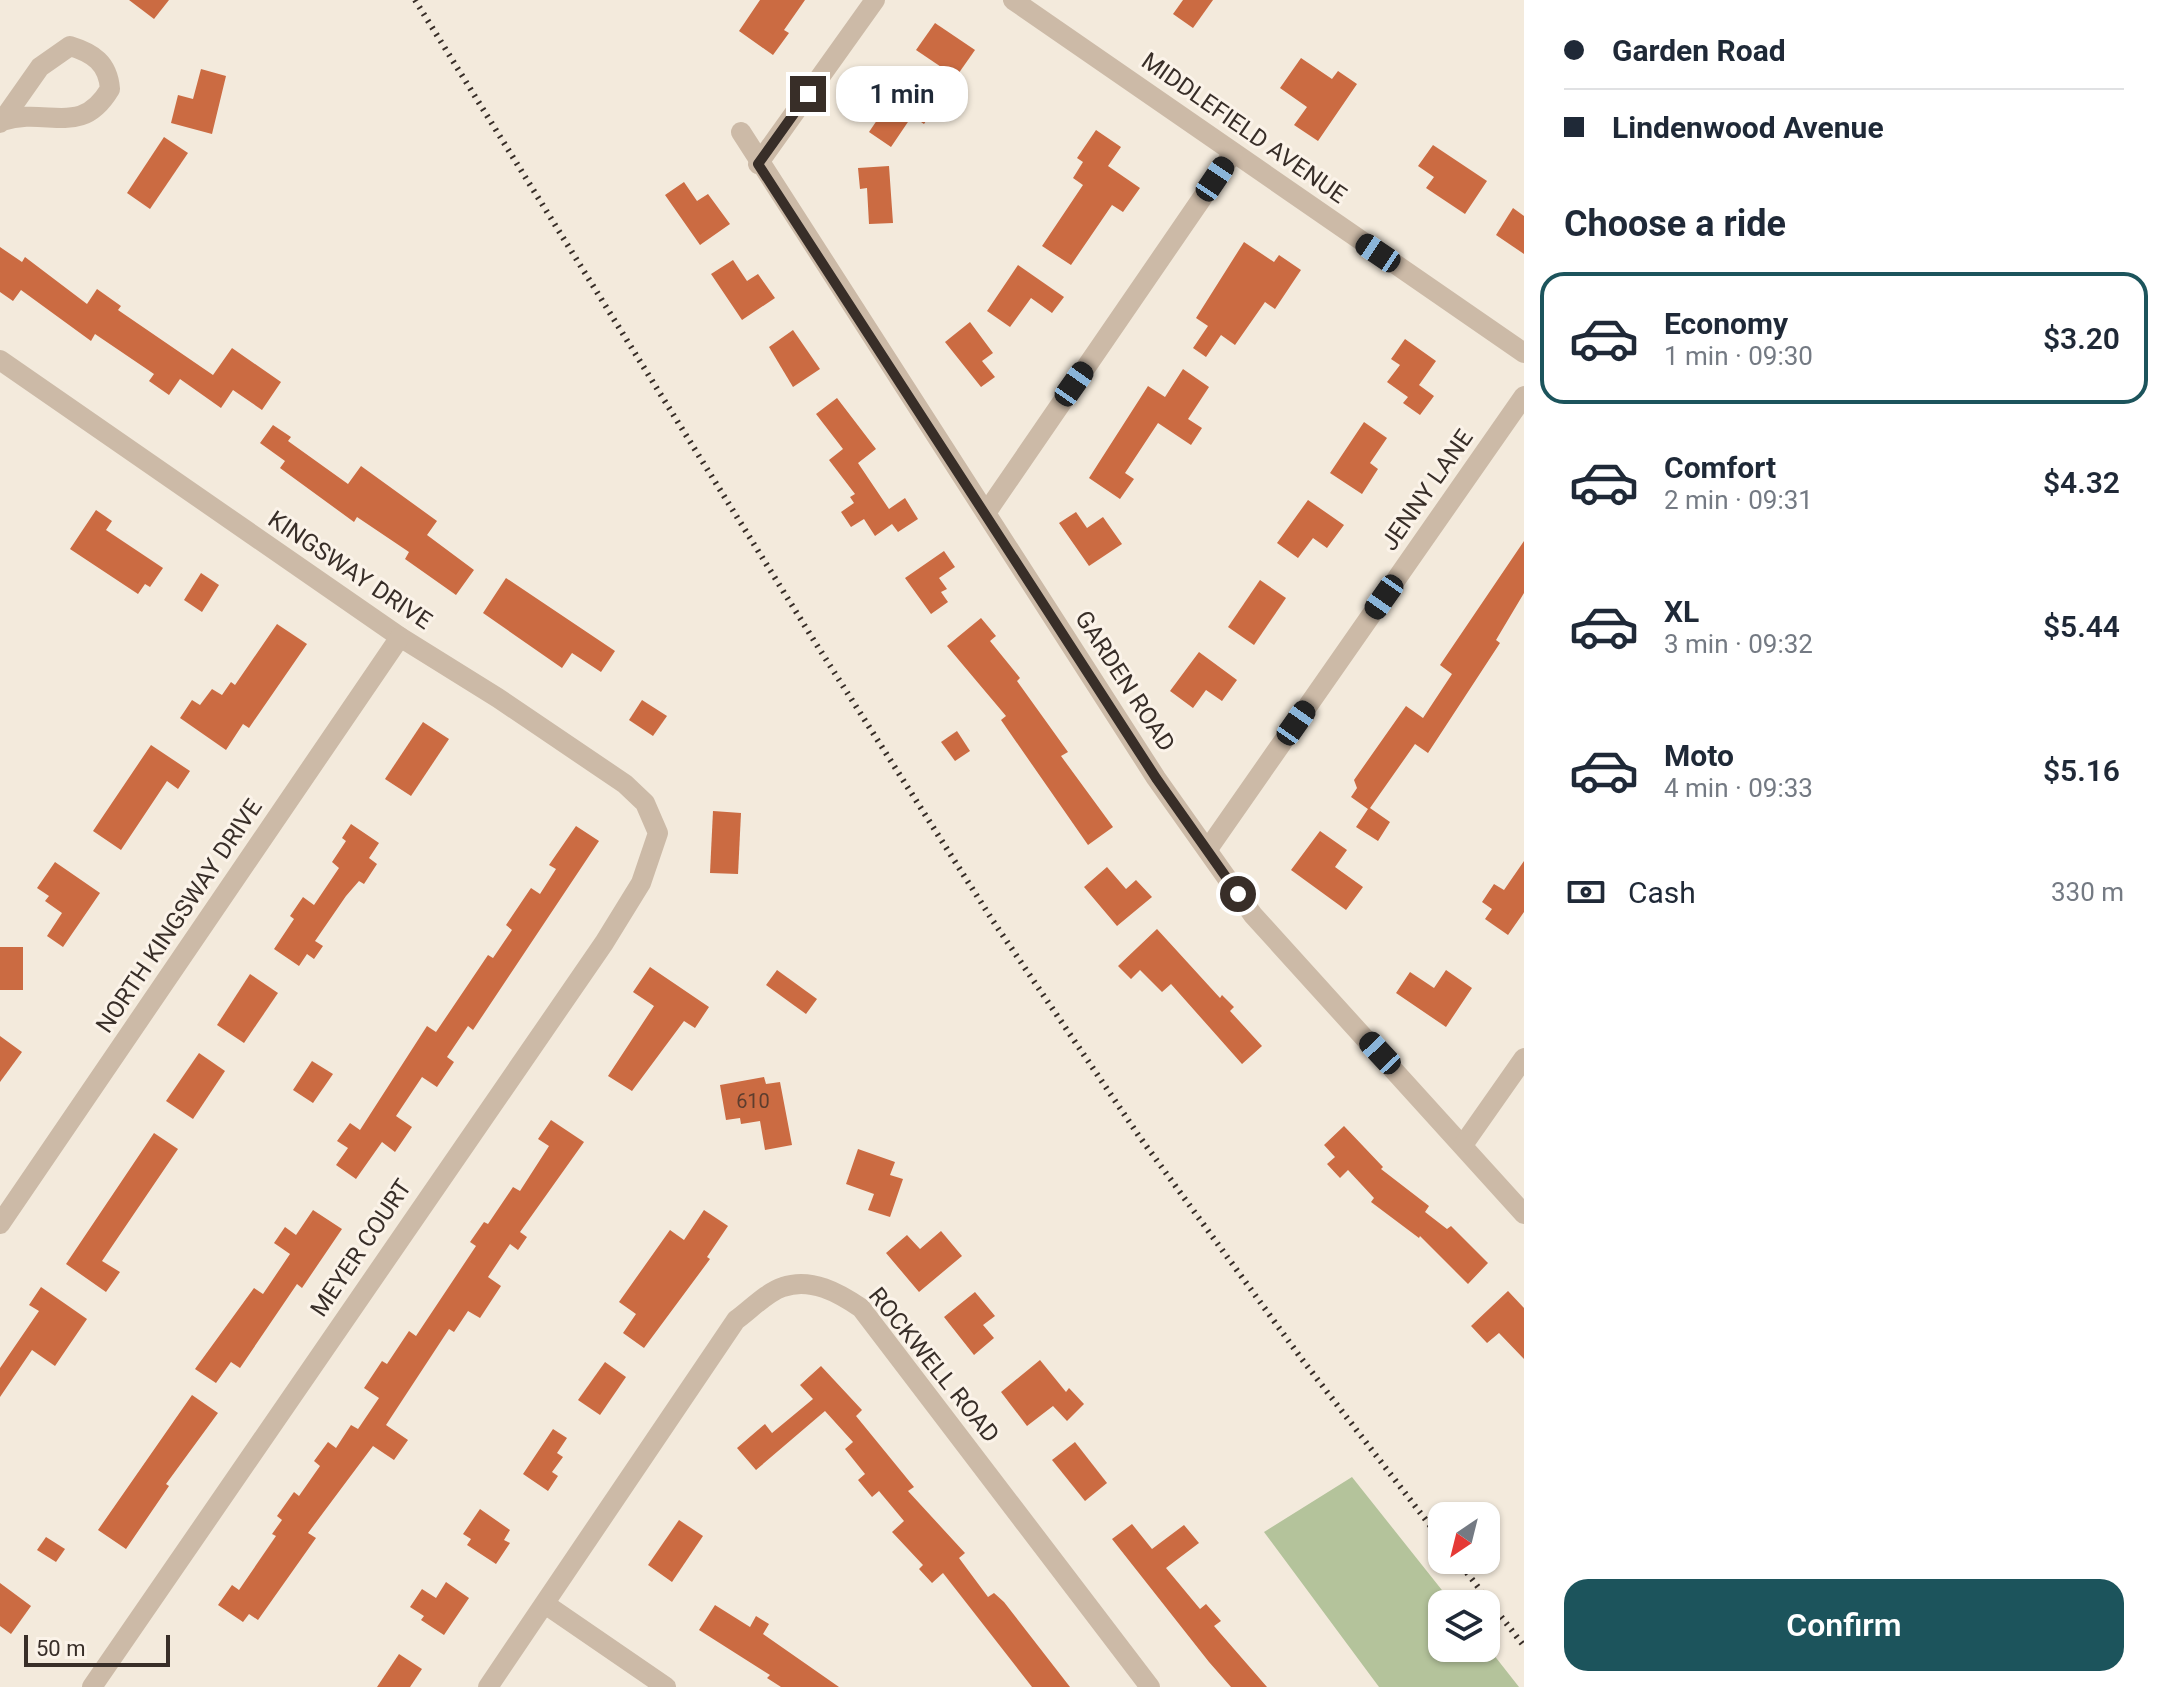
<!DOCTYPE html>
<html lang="en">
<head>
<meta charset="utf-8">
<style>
  body { margin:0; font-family:Roboto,sans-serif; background:#f2f2f3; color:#1f2937; height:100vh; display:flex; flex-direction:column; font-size:30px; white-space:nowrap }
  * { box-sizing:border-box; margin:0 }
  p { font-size:26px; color:#747a83 }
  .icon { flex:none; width:44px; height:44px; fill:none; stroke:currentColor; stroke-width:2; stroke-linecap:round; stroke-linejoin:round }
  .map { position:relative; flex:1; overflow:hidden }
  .side { display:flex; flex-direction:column; background:#fff; width:640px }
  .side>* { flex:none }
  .hud { display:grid; align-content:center; height:176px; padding:0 40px; background:#fff }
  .needle { width:52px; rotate:215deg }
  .tools { position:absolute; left:1428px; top:1502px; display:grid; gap:16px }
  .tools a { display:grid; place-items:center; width:72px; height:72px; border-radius:16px; background:#fff; box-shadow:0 2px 6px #0004; font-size:40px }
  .scale { position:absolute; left:24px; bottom:20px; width:146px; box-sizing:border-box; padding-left:8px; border:4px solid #382e28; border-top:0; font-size:22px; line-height:28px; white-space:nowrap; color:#382e28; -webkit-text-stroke:6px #fbf3e9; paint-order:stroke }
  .end { position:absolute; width:36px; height:36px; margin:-18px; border:10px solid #382e28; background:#fff; box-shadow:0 0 0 4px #fff }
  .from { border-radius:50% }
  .bubble { position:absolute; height:56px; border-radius:24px; background:#fff; box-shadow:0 2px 6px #0004; font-size:26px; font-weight:600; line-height:56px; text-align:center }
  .car { position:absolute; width:24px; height:48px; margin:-24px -12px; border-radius:10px; box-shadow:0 0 6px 2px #0007; background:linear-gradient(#222 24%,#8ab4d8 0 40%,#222 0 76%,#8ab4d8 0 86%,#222 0) }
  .hud b { display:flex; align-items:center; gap:28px; height:76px; font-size:30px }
  .hud b+b { border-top:2px solid #e0e1e3 }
  .hud i { width:20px; height:20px; background:#1f2937 }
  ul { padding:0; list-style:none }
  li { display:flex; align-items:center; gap:24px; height:132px; margin:0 16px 12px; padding:0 24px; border:4px solid transparent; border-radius:24px }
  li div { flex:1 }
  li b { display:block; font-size:30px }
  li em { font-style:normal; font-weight:600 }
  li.selected { border-color:#1c545c }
  li>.icon { width:72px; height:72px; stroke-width:1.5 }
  h2 { padding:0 40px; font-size:36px; line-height:96px }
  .pay { display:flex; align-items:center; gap:20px; height:88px; padding:0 40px; font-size:30px }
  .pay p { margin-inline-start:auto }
  .cta { display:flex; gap:16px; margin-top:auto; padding:16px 40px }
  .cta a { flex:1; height:92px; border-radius:24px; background:#1c545c; color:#fff; font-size:32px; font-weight:600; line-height:92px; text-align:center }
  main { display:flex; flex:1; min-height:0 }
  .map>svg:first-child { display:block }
</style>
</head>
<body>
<main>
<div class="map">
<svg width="1524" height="1687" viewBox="0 0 1524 1687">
  <rect width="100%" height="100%" fill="#f3eadc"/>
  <path fill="#b4c39b" d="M1352,1477L1453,1604H1442V1648L1486,1645L1519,1687H1379L1264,1532Z"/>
  <g fill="#cb6b42">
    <path d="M129,0H169L154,19Z"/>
    <path d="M760,0H805L784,30L789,33L773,55L739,31Z"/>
    <path d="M1183,0H1213L1193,28L1173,14Z"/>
    <path d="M935,23L975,50L956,77L916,50Z"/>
    <path d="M1301,58L1332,79L1338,71L1357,84L1318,141L1294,125L1307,107L1280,88Z"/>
    <path d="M201,69L226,76L212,134L171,123L178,95L193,99Z"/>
    <path d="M898,76L938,103L924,124L912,116L891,147L869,132L890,101L884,96Z"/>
    <path d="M1096,130L1121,147L1108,166L1140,188L1123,212L1112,205L1071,265L1042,246L1083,185L1073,178L1083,162L1077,158Z"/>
    <path d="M164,137L188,153L150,209L127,193Z"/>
    <path d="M1433,145L1487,181L1465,214L1426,188L1434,177L1418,166Z"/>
    <path d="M889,166L893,223L869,224L867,188L860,189L858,168Z"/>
    <path d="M684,182L697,201L708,194L730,224L700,245L665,195Z"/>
    <path d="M1513,208L1524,216V254L1496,235Z"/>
    <path d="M1244,242L1274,262L1279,255L1301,270L1275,309L1265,302L1235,345L1221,335L1206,357L1193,348L1208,326L1196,318Z"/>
    <path d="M0,247L22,262L25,257L87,304L97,289L121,306L118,310L213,375L232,348L281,382L262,410L233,390L221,408L180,379L169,395L149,381L154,374L95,334L91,341L21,290L13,301L0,292Z"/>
    <path d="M733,260L747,281L758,274L775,298L742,320L711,274Z"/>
    <path d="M1018,265L1064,297L1052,313L1031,298L1010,327L987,311Z"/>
    <path d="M970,322L993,353L982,361L995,377L981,387L945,342Z"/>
    <path d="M793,330L820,369L793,387L769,347Z"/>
    <path d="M1405,339L1436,361L1419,385L1434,396L1420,415L1403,403L1408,397L1387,382L1400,365L1391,359Z"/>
    <path d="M1183,369L1209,387L1188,419L1202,428L1191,445L1158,423L1125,473L1134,479L1120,499L1089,478L1148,386L1165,397Z"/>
    <path d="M837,398L876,449L858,463L889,509L905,498L918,519L898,532L892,524L875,536L864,519L851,527L841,512L854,503L850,497L855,494L829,460L843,449L816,414Z"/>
    <path d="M1364,422L1387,438L1370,463L1378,469L1362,494L1330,473Z"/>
    <path d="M273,425L291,437L288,441L348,484L361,466L437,521L427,535L474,570L456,595L405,559L409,552L357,517L354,522L280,468L285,461L260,443Z"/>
    <path d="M1308,500L1344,525L1327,548L1313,538L1298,558L1277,543Z"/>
    <path d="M96,510L112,521L106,530L163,568L150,587L145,584L138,594L70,549Z"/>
    <path d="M1076,512L1087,528L1103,517L1122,544L1089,566L1059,523Z"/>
    <path d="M1524,541V593L1496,640L1500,643L1428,753L1415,744L1370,808L1390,822L1378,841L1356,827L1368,809L1351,797L1357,788L1354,780L1406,706L1423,718L1452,674L1440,665Z"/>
    <path d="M944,551L955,567L939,578L947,589L941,592L948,602L931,614L905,578Z"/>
    <path d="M201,573L219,585L202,612L184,600Z"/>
    <path d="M506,578L615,651L601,672L572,653L562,668L483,613Z"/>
    <path d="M1260,580L1286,598L1254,645L1228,627Z"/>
    <path d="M981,618L996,636L990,641L1020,678L1017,681L1068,752L1061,756L1113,827L1088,845L1001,720L1006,716L947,646Z"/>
    <path d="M277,624L307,644L249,728L243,724L226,750L180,718L192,700L200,705L212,689L222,695L231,682L235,685Z"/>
    <path d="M1199,652L1237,680L1222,701L1206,690L1193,708L1170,691Z"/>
    <path d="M642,700L667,716L653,736L629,720Z"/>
    <path d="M423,722L449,739L411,796L385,779Z"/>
    <path d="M957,731L970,751L955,761L941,742Z"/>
    <path d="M151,745L190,771L178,789L167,781L121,850L93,831Z"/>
    <path d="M713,811L741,813L738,874L710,873Z"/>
    <path d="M351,824L379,843L369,858L377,864L364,884L359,881L346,896L315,941L323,946L314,959L307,954L299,966L274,949L294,919L290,916L303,897L314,905L339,868L332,862L346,841L342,838Z"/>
    <path d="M576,826L599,841L473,1030L468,1026L447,1057L454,1062L437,1087L422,1077L396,1116L412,1127L395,1152L382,1142L356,1179L336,1165L348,1148L337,1141L350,1123L360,1130L427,1026L436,1032L488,955L493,958L512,930L506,925L531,888L540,894L556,869L549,865Z"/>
    <path d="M1320,831L1347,850L1335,867L1363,887L1346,910L1291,870Z"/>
    <path d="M1524,861V912L1508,935L1485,919L1492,909L1482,902L1494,884L1504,890Z"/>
    <path d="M55,862L100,893L63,947L47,936L62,913L45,901L49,896L37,888Z"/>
    <path d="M1107,867L1126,889L1136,880L1152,897L1117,926L1084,887Z"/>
    <path d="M1157,929L1220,998L1222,995L1234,1007L1230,1011L1262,1046L1242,1064L1171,984L1162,992L1140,970L1131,979L1118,966Z"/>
    <rect x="0" y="947" width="23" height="43"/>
    <path d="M650,967L709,1007L695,1028L684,1021L632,1091L608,1076L654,1006L633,992Z"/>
    <path d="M777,970L817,999L806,1014L766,985Z"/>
    <path d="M1446,970L1472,988L1446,1027L1396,993L1410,972L1434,988Z"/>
    <path d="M250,974L278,993L244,1043L217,1025Z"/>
    <path d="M0,1036L22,1052L0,1082Z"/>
    <path d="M199,1053L225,1071L193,1119L166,1101Z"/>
    <path d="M312,1061L333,1074L313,1103L293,1090Z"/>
    <path d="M764,1077L766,1084L780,1082L792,1145L765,1150L760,1121L741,1124L740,1118L726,1120L720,1085Z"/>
    <path d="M551,1120L584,1142L520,1232L527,1237L518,1250L510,1244L488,1277L501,1286L480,1318L468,1311L454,1332L449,1329L386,1425L408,1440L394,1460L373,1446L308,1533L316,1538L258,1620L249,1614L243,1622L218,1605L232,1585L239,1590L276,1536L272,1534L282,1520L277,1516L294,1492L299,1496L320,1466L314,1461L328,1442L336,1448L351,1425L358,1429L379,1398L364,1388L382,1361L387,1364L409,1331L416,1336L476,1246L470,1242L484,1222L488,1224L513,1187L520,1191L549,1146L538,1139Z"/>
    <path d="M1344,1126L1383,1167L1381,1169L1429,1206L1425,1212L1447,1229L1451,1226L1488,1263L1468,1284L1420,1236L1419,1238L1371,1202L1374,1198L1348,1170L1340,1178L1327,1164L1335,1157L1324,1145Z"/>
    <path d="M154,1133L178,1149L102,1261L120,1272L106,1292L66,1264Z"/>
    <path d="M858,1149L895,1162L890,1175L903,1179L890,1217L868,1210L874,1194L846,1184Z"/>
    <path d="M313,1210L342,1229L302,1288L297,1284L240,1368L231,1362L216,1383L195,1369L254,1288L263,1294L290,1254L274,1243L285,1227L296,1235Z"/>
    <path d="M704,1210L728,1226L707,1257L710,1259L644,1348L623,1333L636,1314L619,1302L670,1230L684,1240Z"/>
    <path d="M941,1231L962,1256L919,1292L886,1253L907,1235L920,1249Z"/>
    <path d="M41,1287L87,1319L55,1366L32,1350L0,1397V1368L39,1311L29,1305Z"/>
    <path d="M1508,1291L1524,1308V1359L1499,1333L1487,1343L1471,1326Z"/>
    <path d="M975,1292L995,1316L983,1325L994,1338L974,1355L944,1317Z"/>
    <path d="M1040,1360L1066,1392L1069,1388L1084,1404L1067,1421L1053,1406L1027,1426L1001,1392Z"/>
    <path d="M605,1362L626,1377L600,1415L578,1400Z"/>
    <path d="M821,1366L862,1410L856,1416L914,1487L908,1491L965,1553L959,1558L988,1597L994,1593L1004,1602L1070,1687H1032L943,1573L932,1583L919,1569L923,1565L892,1532L904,1521L879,1491L872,1497L858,1480L865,1474L845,1449L853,1442L825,1411L756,1470L737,1448L765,1424L772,1433L813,1399L800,1385Z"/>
    <path d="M192,1395L218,1413L166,1484L169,1486L126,1549L98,1530Z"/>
    <path d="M553,1429L567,1438L557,1453L563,1457L552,1472L558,1476L548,1491L523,1474Z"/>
    <path d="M1075,1442L1107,1483L1085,1501L1052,1460Z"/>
    <path d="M480,1509L510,1530L504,1540L510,1543L496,1564L467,1545L471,1539L463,1534Z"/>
    <path d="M679,1520L703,1536L672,1582L648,1565Z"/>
    <path d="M1132,1524L1152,1549L1184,1525L1199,1543L1166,1568L1200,1609L1206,1604L1221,1621L1214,1626L1267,1687H1231L1209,1662L1112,1539Z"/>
    <path d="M46,1537L65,1549L56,1562L37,1550Z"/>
    <path d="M446,1582L469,1598L444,1635L421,1620L424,1616L410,1607L422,1589L436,1598Z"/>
    <path d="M0,1583L31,1606L11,1634L0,1626Z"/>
    <path d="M715,1605L750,1627L756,1616L769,1624L763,1634L839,1687H781L767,1678L770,1675L699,1630Z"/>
    <path d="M399,1654L422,1669L410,1687H377Z"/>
  </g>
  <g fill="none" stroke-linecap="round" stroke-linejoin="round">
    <g stroke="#ccbaa7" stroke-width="20">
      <path d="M1013,0L1524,353"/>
      <path d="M0,123L2,121L40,67L70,46C93,53 108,63 110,89C80,139 48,106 2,121"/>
      <path d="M741,132L1156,778L1253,915L1524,1214"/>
      <path d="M758,164L875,0"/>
      <path d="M0,360L400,637L498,698L625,784L645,803L658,833L641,883L604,943L92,1687"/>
      <path d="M986,513L1233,153"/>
      <path d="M1208,849L1524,396"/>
      <path d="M1463,1145L1524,1058"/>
      <path d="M0,1224L400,637"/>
      <path d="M545,1604L666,1687"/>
      <path d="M488,1687L736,1320C750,1310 767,1292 783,1287C811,1277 839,1293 861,1308L1150,1687"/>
    </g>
    <g stroke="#382e28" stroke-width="6" stroke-dasharray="2 6" stroke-linecap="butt">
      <path d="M415,0L813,639L993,921L1139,1136L1301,1358L1442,1541"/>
      <path d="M1457,1560L1524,1646"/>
    </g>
  </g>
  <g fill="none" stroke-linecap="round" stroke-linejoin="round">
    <path stroke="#382e28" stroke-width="10" d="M808,94L758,164L1156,778L1238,894"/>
  </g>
  <g text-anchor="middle" stroke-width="6" stroke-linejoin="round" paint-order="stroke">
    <g font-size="20" fill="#5d3d2e">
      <text x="753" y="1108">610</text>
    </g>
    <g font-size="24" fill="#382e28" stroke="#fbf3e9">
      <text transform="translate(1244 128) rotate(35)" y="8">MIDDLEFIELD AVENUE</text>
      <text transform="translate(1427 490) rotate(-55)" y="8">JENNY LANE</text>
      <text transform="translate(350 570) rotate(34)" y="8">KINGSWAY DRIVE</text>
      <text transform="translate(1125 681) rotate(57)" y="8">GARDEN ROAD</text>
      <text transform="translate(179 916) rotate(-56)" y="8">NORTH KINGSWAY DRIVE</text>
      <text transform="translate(361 1248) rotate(-56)" y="8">MEYER COURT</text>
      <text transform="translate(934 1365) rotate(51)" y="8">ROCKWELL ROAD</text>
    </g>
  </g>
</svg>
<div class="tools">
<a><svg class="needle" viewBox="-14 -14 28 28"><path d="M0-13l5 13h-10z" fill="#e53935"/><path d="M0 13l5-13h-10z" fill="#747a83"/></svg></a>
<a><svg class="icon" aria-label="layers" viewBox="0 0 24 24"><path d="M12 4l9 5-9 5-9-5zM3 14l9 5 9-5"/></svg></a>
</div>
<div class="scale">50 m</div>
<i class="end from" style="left:1238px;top:894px"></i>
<i class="end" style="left:808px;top:94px"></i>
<div class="bubble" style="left:836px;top:66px;width:132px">1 min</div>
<i class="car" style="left:1215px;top:179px;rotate:34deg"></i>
<i class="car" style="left:1378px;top:253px;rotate:304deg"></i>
<i class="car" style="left:1074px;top:384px;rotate:35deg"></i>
<i class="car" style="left:1384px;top:597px;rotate:215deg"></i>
<i class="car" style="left:1296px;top:723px;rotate:35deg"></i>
<i class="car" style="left:1380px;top:1053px;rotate:317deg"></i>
</div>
<section class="side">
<div class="hud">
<b><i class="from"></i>Garden Road</b>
<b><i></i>Lindenwood Avenue</b>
</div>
<h2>Choose a ride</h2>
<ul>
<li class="selected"><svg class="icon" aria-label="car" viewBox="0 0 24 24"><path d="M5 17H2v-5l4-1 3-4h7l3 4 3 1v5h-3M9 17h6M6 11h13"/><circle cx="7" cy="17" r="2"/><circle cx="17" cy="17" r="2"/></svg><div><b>Economy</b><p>1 min · 09:30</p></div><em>$3.20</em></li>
<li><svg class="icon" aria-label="car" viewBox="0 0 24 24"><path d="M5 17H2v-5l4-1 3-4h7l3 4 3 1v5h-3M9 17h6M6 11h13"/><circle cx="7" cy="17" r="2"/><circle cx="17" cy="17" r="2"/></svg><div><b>Comfort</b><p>2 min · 09:31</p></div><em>$4.32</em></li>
<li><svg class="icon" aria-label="car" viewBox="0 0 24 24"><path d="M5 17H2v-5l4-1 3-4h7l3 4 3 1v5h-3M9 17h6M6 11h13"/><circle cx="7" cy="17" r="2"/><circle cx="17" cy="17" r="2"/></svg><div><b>XL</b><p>3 min · 09:32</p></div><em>$5.44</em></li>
<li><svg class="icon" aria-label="car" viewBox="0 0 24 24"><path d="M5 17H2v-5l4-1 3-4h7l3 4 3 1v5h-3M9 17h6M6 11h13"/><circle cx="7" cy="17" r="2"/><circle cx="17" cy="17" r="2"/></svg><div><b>Moto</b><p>4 min · 09:33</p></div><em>$5.16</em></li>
</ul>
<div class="pay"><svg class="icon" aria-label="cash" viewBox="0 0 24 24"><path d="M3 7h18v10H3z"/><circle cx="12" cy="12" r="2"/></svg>Cash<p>330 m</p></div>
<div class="cta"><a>Confirm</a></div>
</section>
</main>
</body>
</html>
